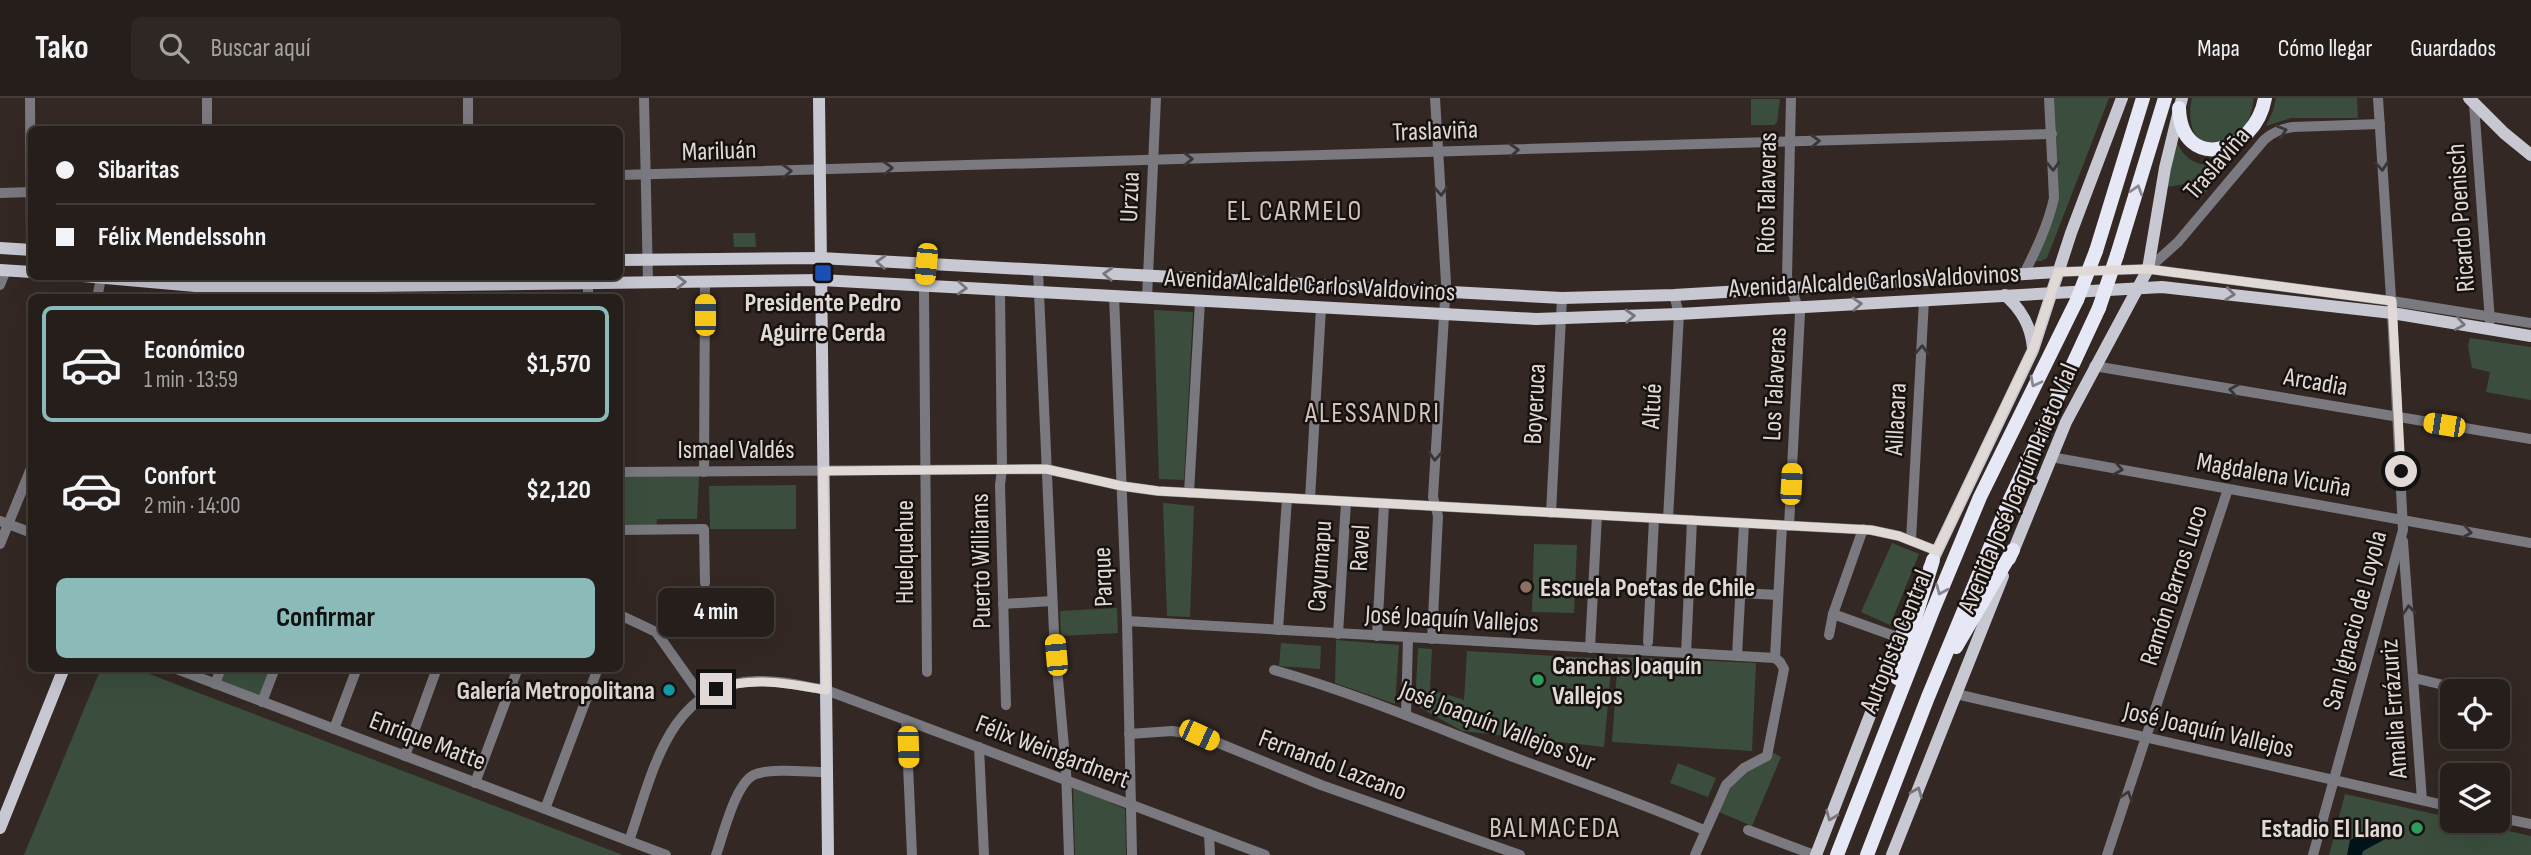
<!DOCTYPE html>
<html lang="es">
<head>
<meta charset="utf-8">
<style>
  body { margin:0; font-family:"Sofia Sans Condensed",sans-serif; background:#2e2723; color:#f1f3f6; height:100vh; display:flex; flex-direction:column; font-size:26px; white-space:nowrap }
  * { box-sizing:border-box; margin:0 }
  p { font-size:23px; color:#a4a2a2 }
  .icon { flex:none; width:38px; height:38px; fill:none; stroke:currentColor; stroke-width:2; stroke-linecap:round; stroke-linejoin:round }
  .map { position:relative; flex:1; overflow:hidden }
  .details { position:absolute; left:28px; top:196px; width:595px; height:378px; display:flex; flex-direction:column; background:#261e1a; border-radius:10px; box-shadow:0 7px 28px #0002,0 0 0 2px #423c39 }
  .details>* { flex:none }
  .banner { position:absolute; left:28px; top:28px; width:595px; height:154px; border-radius:10px; box-shadow:0 7px 28px #0002,0 0 0 2px #423c39; display:grid; align-content:center; height:154px; padding:0 28px; background:#261e1a }
  .tools { position:absolute; left:2440px; top:581px; display:grid; gap:14px }
  .tools a { display:grid; place-items:center; width:70px; height:70px; border-radius:10px; background:#261e1a; box-shadow:0 7px 28px #0002,0 0 0 2px #423c39; font-size:35px }
  .end { position:absolute; width:32px; height:32px; margin:-16px; border:9px solid #e0d9d6; background:#111; box-shadow:0 0 0 4px #111 }
  .from { border-radius:50% }
  .bubble { position:absolute; height:49px; border-radius:10px; background:#261e1a; box-shadow:0 7px 28px #0002,0 0 0 2px #423c39; font-size:23px; font-weight:700; line-height:49px; text-align:center }
  .car { position:absolute; width:21px; height:42px; margin:-21px -10px; border-radius:9px; box-shadow:0 0 5px 2px #0007; background:linear-gradient(#f5c518 24%,#345 0 40%,#f5c518 0 76%,#345 0 86%,#f5c518 0) }
  .banner b { display:flex; align-items:center; gap:24px; height:66px; font-size:26px }
  .banner b+b { border-top:2px solid #423c39 }
  .banner i { width:18px; height:18px; background:#f1f3f6 }
  ul { padding:12px 0 0; list-style:none }
  li { display:flex; align-items:center; gap:21px; height:116px; margin:0 14px 10px; padding:0 14px; border:4px solid transparent; border-radius:10px }
  li div { flex:1 }
  li b { display:block; font-size:26px }
  li em { font-style:normal; font-weight:700 }
  li.current { border-color:#8bbbb9 }
  li>.icon { width:63px; height:63px; stroke-width:1.5 }
  .action { display:flex; gap:14px; margin-top:auto; padding:14px 28px }
  .action a { flex:1; height:80px; border-radius:10px; background:#8bbbb9; color:#111; font-size:28px; font-weight:700; line-height:80px; text-align:center }
  header { display:flex; align-items:center; gap:42px; box-sizing:border-box; height:98px; padding:0 35px; background:#261e1a; border-bottom:2px solid #423c39 }
  header strong { font-size:33px }
  nav { display:flex; gap:38px; margin-inline-start:auto; font-size:24px }
  .search { width:490px; height:63px; background:#2e2723; display:flex; align-items:center; gap:18px; box-sizing:border-box; padding:0 24px; border-radius:10px; color:#a4a2a2; font-size:26px }
  .map>svg:first-child { display:block }
</style>
</head>
<body>
<header>
<strong>Tako</strong>
<div class="search"><svg class="icon" aria-label="search" viewBox="0 0 24 24"><circle cx="10" cy="10" r="6"/><path d="M15 15l6 6"/></svg>Buscar aquí</div>
<nav><a>Mapa</a><a>Cómo llegar</a><a>Guardados</a></nav>
</header>
<div class="map">
<svg width="2531" height="757" viewBox="0 0 2531 757">
  <rect width="100%" height="100%" fill="#332823"/>
  <g fill="#3b4e3d">
    <path d="M2052,0H2109L2047,160L2041,163H2036L2057,104Z"/>
    <path d="M2192,0H2254C2252,12 2249,27 2240,35C2236,38 2229,40 2225,42C2194,57 2186,23 2192,0Z"/>
    <path d="M2276,0H2357L2358,20H2291L2266,28L2273,13Z"/>
    <path d="M1751,1H1780L1777,24L1774,27H1751Z"/>
    <path d="M2176,42C2185,66 2204,70 2227,66L2200,102L2196,93L2185,86L2167,89Z"/>
    <path d="M733,135H755L756,149H734Z"/>
    <path d="M1154,212L1193,214L1184,382L1159,381Z"/>
    <path d="M2470,240L2531,249V302L2486,294L2490,274L2472,270L2468,248Z"/>
    <path d="M699,378L697,421H657L656,430H620V379Z"/>
    <path d="M796,387V431H710L709,388Z"/>
    <path d="M1163,405L1194,408L1190,519L1167,518Z"/>
    <path d="M1892,445L1919,456L1890,527L1861,514Z"/>
    <path d="M1534,446L1577,447L1574,515L1532,514Z"/>
    <path d="M1117,510L1118,535L1061,538L1060,513Z"/>
    <path d="M1336,542L1399,547L1395,606L1335,585Z"/>
    <path d="M1281,545L1321,548L1320,571L1279,568Z"/>
    <path d="M1418,550L1432,551L1430,591L1464,602L1467,553L1612,561L1604,649L1462,633L1415,607Z"/>
    <path d="M1618,559L1756,565L1752,653L1612,644Z"/>
    <path d="M101,570L136,571L623,757H24Z"/>
    <path d="M224,571H272L261,600L219,584Z"/>
    <path d="M1772,654L1781,659L1752,728L1719,714L1735,679Z"/>
    <path d="M1678,665L1716,680L1708,699L1670,685Z"/>
    <path d="M1073,688L1125,711L1126,757H1075Z"/>
    <path d="M2345,696L2452,720V723H2464L2531,738V757H2329Z"/>
  </g>
  <path fill="#001319" d="M2382,726L2389,739L2363,753L2362,757H2347L2350,742Z"/>
  <g fill="none" stroke-linecap="round" stroke-linejoin="round">
    <g stroke="#79797f" stroke-width="10">
      <path d="M30,0L31,152"/>
      <path d="M207,0V32"/>
      <path d="M468,0V32"/>
      <path d="M644,0L648,184"/>
      <path d="M2474,6L2490,223"/>
      <path d="M620,77L2052,36"/>
      <path d="M0,95L32,94"/>
      <path d="M926,166L924,194L927,574"/>
      <path d="M2148,171L2178,144L2264,42C2273,34 2281,31 2293,29L2380,26"/>
      <path d="M1038,172L1054,535L1066,672L1069,757"/>
      <path d="M2058,174L2148,171L2392,203L2531,225"/>
      <path d="M2024,176C2036,152 2048,127 2054,100L2049,0"/>
      <path d="M588,185V200"/>
      <path d="M0,187L6,172"/>
      <path d="M1000,192L1002,371L1000,387L1006,607"/>
      <path d="M1114,198L1127,523L1132,757"/>
      <path d="M97,200L101,180"/>
      <path d="M1147,200L1156,0"/>
      <path d="M2094,268L2531,341"/>
      <path d="M2051,359L2531,445"/>
      <path d="M620,374L1046,371L1122,388L1158,393L1871,432L1899,438L1937,453"/>
      <path d="M704,374L705,184"/>
      <path d="M1189,395L1200,203"/>
      <path d="M1310,401L1321,210"/>
      <path d="M1551,415L1562,200"/>
      <path d="M1668,421L1679,216L1674,197"/>
      <path d="M0,423L32,435"/>
      <path d="M1789,428L1800,215L1787,179L1791,0"/>
      <path d="M620,432L704,431L705,485"/>
      <path d="M1911,442L1924,202"/>
      <path d="M2403,443L2422,702"/>
      <path d="M0,446L32,368"/>
      <path d="M1740,495L1778,497"/>
      <path d="M1003,506L1052,503"/>
      <path d="M1833,516L1900,540"/>
      <path d="M620,517L656,534L702,599"/>
      <path d="M1127,523L1775,560L1780,564L1784,571L1767,658L1744,670L1726,687L1695,757"/>
      <path d="M1278,532L1287,400"/>
      <path d="M1338,536L1346,404"/>
      <path d="M1829,537L1833,516L1863,431"/>
      <path d="M1377,538L1384,406"/>
      <path d="M1432,541L1438,418L1433,399L1446,185L1435,0"/>
      <path d="M1648,544L1654,420"/>
      <path d="M1590,550L1597,417"/>
      <path d="M1686,556L1692,422"/>
      <path d="M1737,558L1744,425"/>
      <path d="M1775,560L1782,427"/>
      <path d="M174,570L666,757"/>
      <path d="M1274,572C1351,594 1425,625 1500,654C1568,680 1637,703 1704,732"/>
      <path d="M2414,580L2469,593"/>
      <path d="M215,586L221,570"/>
      <path d="M1956,596L2452,709"/>
      <path d="M2497,600L2504,602"/>
      <path d="M262,604L275,570"/>
      <path d="M1406,617L1408,540"/>
      <path d="M906,622L912,757"/>
      <path d="M334,631L357,570"/>
      <path d="M1129,636L1172,633L1199,637L1321,687L1520,757"/>
      <path d="M979,649L984,757"/>
      <path d="M405,658L437,570"/>
      <path d="M475,685L518,570"/>
      <path d="M545,711L598,570"/>
      <path d="M2497,719L2531,726"/>
      <path d="M1748,732L1814,757"/>
      <path d="M1209,736L1210,757"/>
      <path d="M629,743C653,675 668,586 756,583C779,582 803,588 826,592L1265,757"/>
      <path d="M716,757C723,738 736,682 756,676C774,670 807,674 827,674"/>
      <path d="M2107,757L2228,391"/>
      <path d="M2313,757L2403,432L2392,215L2378,0"/>
    </g>
    <g stroke="#c8c8d3" stroke-width="12">
      <path d="M819,0L828,757"/>
      <path d="M2469,0L2504,35L2531,57"/>
      <path d="M0,150L32,152"/>
      <path d="M620,162L820,160L1562,200L1674,197L2058,174"/>
      <path d="M0,172L32,174"/>
      <path d="M83,178L218,190L821,182L1536,221L1679,216L2162,189L2392,215L2531,238"/>
      <path d="M2005,197C2022,212 2031,228 2033,250"/>
      <path d="M205,200L207,178"/>
      <path d="M2010,461L2066,324L2148,171L2165,70L2182,0"/>
      <path d="M1929,470L2033,252L2071,135L2122,0"/>
      <path d="M0,730L64,570"/>
      <path d="M1816,757L1913,506"/>
      <path d="M1892,757L2003,478"/>
    </g>
    <g stroke="#e7e8f5" stroke-width="14">
      <path d="M2179,10C2181,75 2255,57 2265,0"/>
      <path d="M2096,153L2143,0"/>
      <path d="M2117,157L2165,0"/>
      <path d="M1956,549L2013,452"/>
      <path d="M1897,580L1933,462"/>
      <path d="M1837,757L1933,512L1980,399L2077,202"/>
      <path d="M1867,757L1928,599L2008,406L2099,210"/>
    </g>
    <g stroke="#e7e8f5" stroke-width="14">
      <path d="M2077,202L2096,153"/>
      <path d="M2099,210L2117,157"/>
    </g>
  </g>
  <defs><path id="oneway-chevron" d="M-2-3.5L2.5 0L-2 3.5" fill="none" stroke-width="1.6" stroke-linecap="round" stroke-linejoin="round" transform="scale(1.75)"/></defs>
  <g stroke="#393637">
    <use href="#oneway-chevron" transform="translate(2282 33) rotate(-17)"/>
    <use href="#oneway-chevron" transform="translate(1815 43) rotate(-2)"/>
    <use href="#oneway-chevron" transform="translate(1514 52) rotate(-2)"/>
    <use href="#oneway-chevron" transform="translate(1188 61) rotate(-1)"/>
    <use href="#oneway-chevron" transform="translate(2053 68) rotate(88)"/>
    <use href="#oneway-chevron" transform="translate(2382 68) rotate(86)"/>
    <use href="#oneway-chevron" transform="translate(888 70) rotate(-2)"/>
    <use href="#oneway-chevron" transform="translate(787 73) rotate(-2)"/>
    <use href="#oneway-chevron" transform="translate(1441 93) rotate(87)"/>
    <use href="#oneway-chevron" transform="translate(1922 252) rotate(-87)"/>
    <use href="#oneway-chevron" transform="translate(2234 292) rotate(-170)"/>
    <use href="#oneway-chevron" transform="translate(1435 358) rotate(93)"/>
    <use href="#oneway-chevron" transform="translate(2118 371) rotate(10)"/>
    <use href="#oneway-chevron" transform="translate(2467 434) rotate(10)"/>
    <use href="#oneway-chevron" transform="translate(2409 512) rotate(-94)"/>
    <use href="#oneway-chevron" transform="translate(2127 698) rotate(-71)"/>
  </g>
  <g stroke="#89888e">
    <use href="#oneway-chevron" transform="translate(2137 92) rotate(-73)"/>
    <use href="#oneway-chevron" transform="translate(2035 284) rotate(117)"/>
    <use href="#oneway-chevron" transform="translate(1941 492) rotate(113)"/>
  </g>
  <g stroke="#78767b">
    <use href="#oneway-chevron" transform="translate(881 164) rotate(-177)"/>
    <use href="#oneway-chevron" transform="translate(1108 176) rotate(-177)"/>
    <use href="#oneway-chevron" transform="translate(681 184) rotate(-1)"/>
    <use href="#oneway-chevron" transform="translate(962 190) rotate(3)"/>
    <use href="#oneway-chevron" transform="translate(2230 196) rotate(7)"/>
    <use href="#oneway-chevron" transform="translate(1857 206) rotate(-3)"/>
    <use href="#oneway-chevron" transform="translate(1630 218) rotate(-3)"/>
    <use href="#oneway-chevron" transform="translate(2460 226) rotate(9)"/>
    <use href="#oneway-chevron" transform="translate(1917 694) rotate(-68)"/>
    <use href="#oneway-chevron" transform="translate(1831 718) rotate(112)"/>
  </g>
  <g fill="none" stroke-linecap="round" stroke-linejoin="round">
    <path stroke="#e0d9d6" stroke-width="9" d="M716,591C753,578 788,586 826,592L823,373L1046,371L1122,388L1158,393L1871,432L1899,438L1937,453L2033,251L2058,174L2148,171L2392,203L2401,373"/>
  </g>
  <rect fill="#1a4fb4" stroke="#171210" stroke-width="2.5" x="814" y="166" width="18" height="18" rx="3.5"/>
  <circle fill="#8d6e63" stroke="#171210" stroke-width="2.5" cx="1526" cy="489" r="7"/>
  <g fill="#2e9e5b" stroke="#171210" stroke-width="2.5">
    <circle cx="1538" cy="582" r="7"/>
    <circle cx="2417" cy="730" r="7"/>
  </g>
  <circle fill="#0f9aa8" stroke="#171210" stroke-width="2.5" cx="669" cy="592" r="7"/>
  <g text-anchor="middle" stroke-width="5" stroke-linejoin="round" paint-order="stroke">
    <g font-size="26" fill="#e0d9d6" stroke="#171210">
      <text transform="translate(1435 32) rotate(-2)" y="9">Traslaviña</text>
      <text transform="translate(719 52) rotate(-2)" y="9">Mariluán</text>
      <text transform="translate(2216 65) rotate(-49)" y="9">Traslaviña</text>
      <text transform="translate(1766 95) rotate(-89)" y="9">Ríos Talaveras</text>
      <text transform="translate(1129 99) rotate(-88)" y="9">Urzúa</text>
      <text transform="translate(2460 120) rotate(-94)" y="9">Ricardo Poenisch</text>
      <text transform="translate(1874 182) rotate(-3)" y="9">Avenida Alcalde Carlos Valdovinos</text>
      <text transform="translate(1310 186) rotate(3)" y="9">Avenida Alcalde Carlos Valdovinos</text>
      <text transform="translate(2316 283) rotate(10)" y="9">Arcadia</text>
      <text transform="translate(1774 286) rotate(-87)" y="9">Los Talaveras</text>
      <text transform="translate(1534 306) rotate(-87)" y="9">Boyeruca</text>
      <text transform="translate(1651 308) rotate(-87)" y="9">Altué</text>
      <text transform="translate(1895 321) rotate(-87)" y="9">Aillacara</text>
      <text x="736" y="360">Ismael Valdés</text>
      <text transform="translate(2274 376) rotate(10)" y="9">Magdalena Vicuña</text>
      <text transform="translate(2017 390) rotate(-67)" y="9">Avenida José Joaquín Prieto Vial</text>
      <text transform="translate(1359 450) rotate(-87)" y="9">Ravel</text>
      <text transform="translate(904 454) rotate(-90)" y="9">Huelquehue</text>
      <text transform="translate(980 463) rotate(-91)" y="9">Puerto Williams</text>
      <text transform="translate(1319 468) rotate(-86)" y="9">Cayumapu</text>
      <text transform="translate(1102 479) rotate(-92)" y="9">Parque</text>
      <text transform="translate(2173 487) rotate(-72)" y="9">Ramón Barros Luco</text>
      <text transform="translate(1452 520) rotate(3)" y="9">José Joaquín Vallejos</text>
      <text transform="translate(2354 522) rotate(-75)" y="9">San Ignacio de Loyola</text>
      <text transform="translate(1895 543) rotate(-68)" y="9">Autopista Central</text>
      <text transform="translate(2393 611) rotate(-94)" y="9">Amalia Errázuriz</text>
      <text transform="translate(1498 627) rotate(21)" y="9">José Joaquín Vallejos Sur</text>
      <text transform="translate(2209 631) rotate(13)" y="9">José Joaquín Vallejos</text>
      <text transform="translate(428 642) rotate(21)" y="9">Enrique Matte</text>
      <text transform="translate(1053 653) rotate(21)" y="9">Félix Weingardnert</text>
      <text transform="translate(1333 666) rotate(21)" y="9">Fernando Lazcano</text>
    </g>
    <g font-size="26" font-weight="bold" fill="#e0d9d6" stroke="#171210" text-anchor="start">
      <text x="823" y="213" text-anchor="middle">Presidente Pedro<tspan x="823" dy="30">Aguirre Cerda</tspan></text>
      <text x="1540" y="498">Escuela Poetas de Chile</text>
      <text x="1552" y="576">Canchas Joaquín<tspan x="1552" dy="30">Vallejos</tspan></text>
      <text x="655" y="601" text-anchor="end">Galería Metropolitana</text>
      <text x="2403" y="739" text-anchor="end">Estadio El Llano</text>
    </g>
    <g font-size="28" letter-spacing="2" fill="#d2c4bd" stroke="#171210">
      <text x="1295" y="122">EL CARMELO</text>
      <text x="1373" y="324">ALESSANDRI</text>
      <text x="1555" y="739">BALMACEDA</text>
    </g>
  </g>
</svg>
<div class="tools">
<a><svg class="icon" aria-label="locate" viewBox="0 0 24 24"><circle cx="12" cy="12" r="6"/><path d="M12 2v4M12 18v4M2 12h4M18 12h4"/></svg></a>
<a><svg class="icon" aria-label="layers" viewBox="0 0 24 24"><path d="M12 4l9 5-9 5-9-5zM3 14l9 5 9-5"/></svg></a>
</div>
<i class="end from" style="left:2401px;top:373px"></i>
<i class="end" style="left:716px;top:591px"></i>
<div class="bubble" style="left:658px;top:490px;width:116px">4 min</div>
<i class="car" style="left:926px;top:166px;rotate:185deg"></i>
<i class="car" style="left:705px;top:217px;rotate:0deg"></i>
<i class="car" style="left:2444px;top:327px;rotate:279deg"></i>
<i class="car" style="left:1791px;top:386px;rotate:3deg"></i>
<i class="car" style="left:1056px;top:557px;rotate:355deg"></i>
<i class="car" style="left:1199px;top:637px;rotate:115deg"></i>
<i class="car" style="left:908px;top:649px;rotate:178deg"></i>
<div class="banner">
<b><i class="from"></i>Sibaritas</b>
<b><i></i>Félix Mendelssohn</b>
</div>
<section class="details">
<ul>
<li class="current"><svg class="icon" aria-label="car" viewBox="0 0 24 24"><path d="M5 17H2v-5l4-1 3-4h7l3 4 3 1v5h-3M9 17h6M6 11h13"/><circle cx="7" cy="17" r="2"/><circle cx="17" cy="17" r="2"/></svg><div><b>Económico</b><p>1 min · 13:59</p></div><em>$1,570</em></li>
<li><svg class="icon" aria-label="car" viewBox="0 0 24 24"><path d="M5 17H2v-5l4-1 3-4h7l3 4 3 1v5h-3M9 17h6M6 11h13"/><circle cx="7" cy="17" r="2"/><circle cx="17" cy="17" r="2"/></svg><div><b>Confort</b><p>2 min · 14:00</p></div><em>$2,120</em></li>
</ul>
<div class="action"><a>Confirmar</a></div>
</section>
</div>
</body>
</html>
